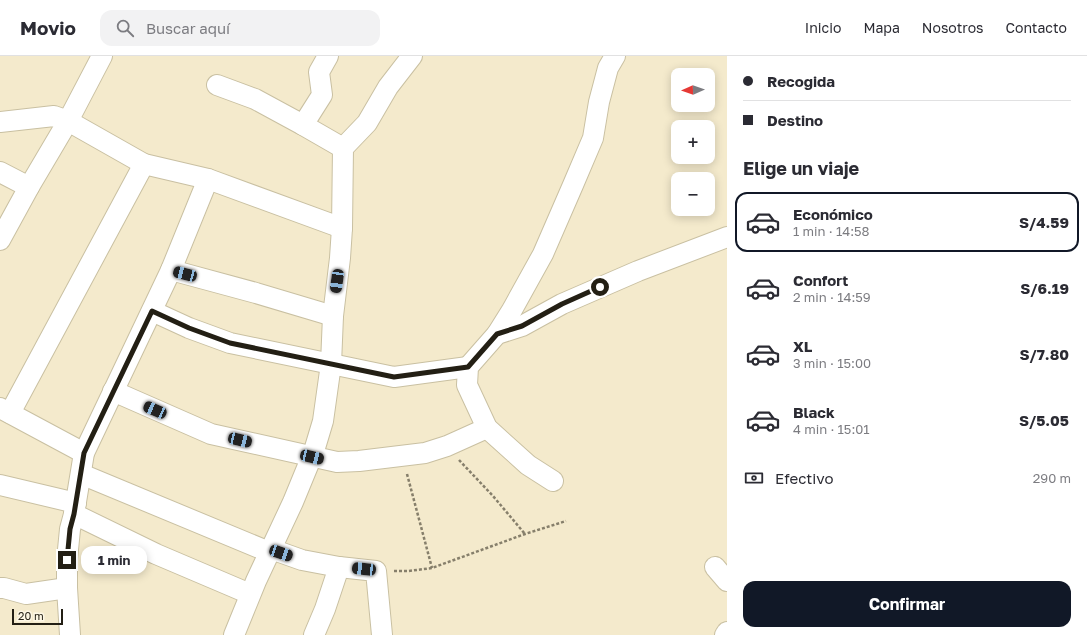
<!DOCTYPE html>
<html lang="es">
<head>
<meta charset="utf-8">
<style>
  body { margin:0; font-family:"Golos Text",sans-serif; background:#f2f2f3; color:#2b2b33; height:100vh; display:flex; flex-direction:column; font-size:15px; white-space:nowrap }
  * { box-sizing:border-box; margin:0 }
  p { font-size:13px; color:#7c7c81 }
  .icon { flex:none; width:22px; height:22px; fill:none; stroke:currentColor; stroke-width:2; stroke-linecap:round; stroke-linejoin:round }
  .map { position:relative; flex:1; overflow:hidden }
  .drawer { display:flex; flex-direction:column; background:#fff; width:360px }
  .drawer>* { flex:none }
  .banner { display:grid; align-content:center; height:88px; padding:0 16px; background:#fff }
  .needle { width:26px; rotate:268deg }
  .fabs { position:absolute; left:671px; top:12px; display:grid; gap:8px }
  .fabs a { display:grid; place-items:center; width:44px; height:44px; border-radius:8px; background:#fff; box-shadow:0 2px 10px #0003; font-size:20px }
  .scale { position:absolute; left:12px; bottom:10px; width:51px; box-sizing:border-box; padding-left:4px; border:2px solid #231f14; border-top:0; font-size:11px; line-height:14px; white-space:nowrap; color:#231f14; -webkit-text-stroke:3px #fdf7e5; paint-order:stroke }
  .end { position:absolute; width:18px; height:18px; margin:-9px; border:5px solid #231f14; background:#fff; box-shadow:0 0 0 2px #fff }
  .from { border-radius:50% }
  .bubble { position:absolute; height:28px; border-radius:12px; background:#fff; box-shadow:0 2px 10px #0003; font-size:13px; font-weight:700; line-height:28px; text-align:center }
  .car { position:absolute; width:12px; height:24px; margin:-12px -6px; border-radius:5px; box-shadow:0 0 3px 1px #0007; background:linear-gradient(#222 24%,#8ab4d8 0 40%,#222 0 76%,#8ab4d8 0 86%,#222 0) }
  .banner b { display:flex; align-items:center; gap:14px; height:38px; font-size:15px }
  .banner b+b { border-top:1px solid #e1e1e2 }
  .banner i { width:10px; height:10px; background:#2b2b33 }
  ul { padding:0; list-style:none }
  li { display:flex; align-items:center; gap:12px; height:60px; margin:0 8px 6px; padding:0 8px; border:2px solid transparent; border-radius:12px }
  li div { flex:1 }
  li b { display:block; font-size:15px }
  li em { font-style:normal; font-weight:700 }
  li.current { border-color:#111827 }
  li>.icon { width:36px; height:36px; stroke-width:1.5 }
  h2 { padding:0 16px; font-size:18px; line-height:48px }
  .pay { display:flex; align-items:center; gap:10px; height:44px; padding:0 16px; font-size:15px }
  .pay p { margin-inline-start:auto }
  .primary-button { display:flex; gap:8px; margin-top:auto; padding:8px 16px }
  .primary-button a { flex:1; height:46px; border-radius:12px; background:#111827; color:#fff; font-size:16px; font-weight:700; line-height:46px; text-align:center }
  header { display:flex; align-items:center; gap:24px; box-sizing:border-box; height:56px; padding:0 20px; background:#fff; border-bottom:1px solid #e1e1e2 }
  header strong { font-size:19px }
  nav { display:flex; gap:22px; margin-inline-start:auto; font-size:14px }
  .search { width:280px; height:36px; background:#f2f2f3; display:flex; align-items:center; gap:10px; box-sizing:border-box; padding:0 14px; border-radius:12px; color:#7c7c81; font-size:15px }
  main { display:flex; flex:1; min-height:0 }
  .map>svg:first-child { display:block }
</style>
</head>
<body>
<header>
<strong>Movio</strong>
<div class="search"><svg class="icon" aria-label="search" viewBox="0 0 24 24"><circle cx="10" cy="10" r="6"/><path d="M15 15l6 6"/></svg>Buscar aquí</div>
<nav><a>Inicio</a><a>Mapa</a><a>Nosotros</a><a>Contacto</a></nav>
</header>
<main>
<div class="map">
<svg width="727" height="579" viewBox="0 0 727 579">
  <rect width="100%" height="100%" fill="#f4eacc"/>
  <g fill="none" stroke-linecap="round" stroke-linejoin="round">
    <g stroke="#c9c0a2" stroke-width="22">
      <g id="minor">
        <path d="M217,29L255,43L303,69L343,92"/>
        <path d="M0,66L54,60L68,65L144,108L208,123L342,172"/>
        <path d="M303,69L322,39L319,16L328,0"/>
        <path d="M0,116L29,131"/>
        <path d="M0,184L29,131L68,65L102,0"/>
        <path d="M171,214L256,237L333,260"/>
        <path d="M152,255L189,272L230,287L394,321L468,311"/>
        <path d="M497,278L512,254L543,198L573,129L593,82L599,46L608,12L615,0"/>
        <path d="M113,335L211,378L337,406L359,405L425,397L447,390L487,372"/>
        <path d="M0,352L84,397"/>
        <path d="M10,357L144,108"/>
        <path d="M81,418L269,496"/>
        <path d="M553,425L528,409L487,372L467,329L468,311L497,278L522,270L562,248L638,215L727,181"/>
        <path d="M0,429L76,447"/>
        <path d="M74,458L156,498L250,538"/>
        <path d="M271,493L302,504L339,511L376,515L382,579"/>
        <path d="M715,511L727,525"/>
        <path d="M0,532H4L26,538L67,532"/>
        <path d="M70,579L67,532V504L70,473L74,458L84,397L171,214L208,123"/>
        <path d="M234,579L256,525L293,446L314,395L323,365L331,308L333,260L340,202L342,172L343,92L367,67L388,31L412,0"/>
        <path d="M314,579L325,553L339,511"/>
        <path d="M725,579L727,576"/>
      </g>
    </g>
    <g stroke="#867f6b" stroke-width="2.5" stroke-dasharray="3 2" stroke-linecap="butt">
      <path d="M459,404L493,440L525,478"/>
      <path d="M407,418L432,512"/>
      <path d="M394,515H409L432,512L525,478L566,465"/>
    </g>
    <use href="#minor" stroke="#fff" stroke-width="20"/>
  </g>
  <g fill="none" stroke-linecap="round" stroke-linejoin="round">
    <path stroke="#231f14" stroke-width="5" d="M67,504L70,473L74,458L84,397L152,255L189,272L230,287L394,321L468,311L497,278L522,270L562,248L600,231"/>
  </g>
</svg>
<div class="fabs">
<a><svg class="needle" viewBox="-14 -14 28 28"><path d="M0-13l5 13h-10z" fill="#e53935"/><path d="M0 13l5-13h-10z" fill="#7c7c81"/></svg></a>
<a>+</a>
<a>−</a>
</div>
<div class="scale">20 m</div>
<i class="end from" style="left:600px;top:231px"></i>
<i class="end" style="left:67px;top:504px"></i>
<div class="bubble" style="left:81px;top:490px;width:66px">1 min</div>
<i class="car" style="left:185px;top:218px;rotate:285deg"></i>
<i class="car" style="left:337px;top:225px;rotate:188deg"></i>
<i class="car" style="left:155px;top:354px;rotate:294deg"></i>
<i class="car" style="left:240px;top:384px;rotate:103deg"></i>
<i class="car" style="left:312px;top:401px;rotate:103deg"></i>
<i class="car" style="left:281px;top:497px;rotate:109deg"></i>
<i class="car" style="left:364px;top:513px;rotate:276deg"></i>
</div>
<section class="drawer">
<div class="banner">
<b><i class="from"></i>Recogida</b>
<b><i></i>Destino</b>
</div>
<h2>Elige un viaje</h2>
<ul>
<li class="current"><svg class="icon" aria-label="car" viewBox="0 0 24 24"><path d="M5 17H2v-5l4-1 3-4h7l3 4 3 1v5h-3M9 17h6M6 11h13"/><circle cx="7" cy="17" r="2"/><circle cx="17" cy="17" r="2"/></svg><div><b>Económico</b><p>1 min · 14:58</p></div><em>S/4.59</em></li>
<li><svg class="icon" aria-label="car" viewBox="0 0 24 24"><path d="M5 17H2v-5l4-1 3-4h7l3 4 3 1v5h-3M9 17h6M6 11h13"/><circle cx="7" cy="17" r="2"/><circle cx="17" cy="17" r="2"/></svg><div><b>Confort</b><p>2 min · 14:59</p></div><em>S/6.19</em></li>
<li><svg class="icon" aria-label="car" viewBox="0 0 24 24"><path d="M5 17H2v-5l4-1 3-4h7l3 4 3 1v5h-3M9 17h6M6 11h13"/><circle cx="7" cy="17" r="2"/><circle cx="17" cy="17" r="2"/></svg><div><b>XL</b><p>3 min · 15:00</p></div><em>S/7.80</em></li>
<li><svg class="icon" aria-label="car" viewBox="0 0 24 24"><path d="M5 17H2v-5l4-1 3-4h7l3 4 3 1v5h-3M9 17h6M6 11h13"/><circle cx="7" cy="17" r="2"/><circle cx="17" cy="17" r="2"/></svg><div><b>Black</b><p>4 min · 15:01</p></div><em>S/5.05</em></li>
</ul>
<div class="pay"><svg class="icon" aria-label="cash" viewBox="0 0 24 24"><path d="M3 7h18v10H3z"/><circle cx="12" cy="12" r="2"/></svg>Efectivo<p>290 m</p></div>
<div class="primary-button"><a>Confirmar</a></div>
</section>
</main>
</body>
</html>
